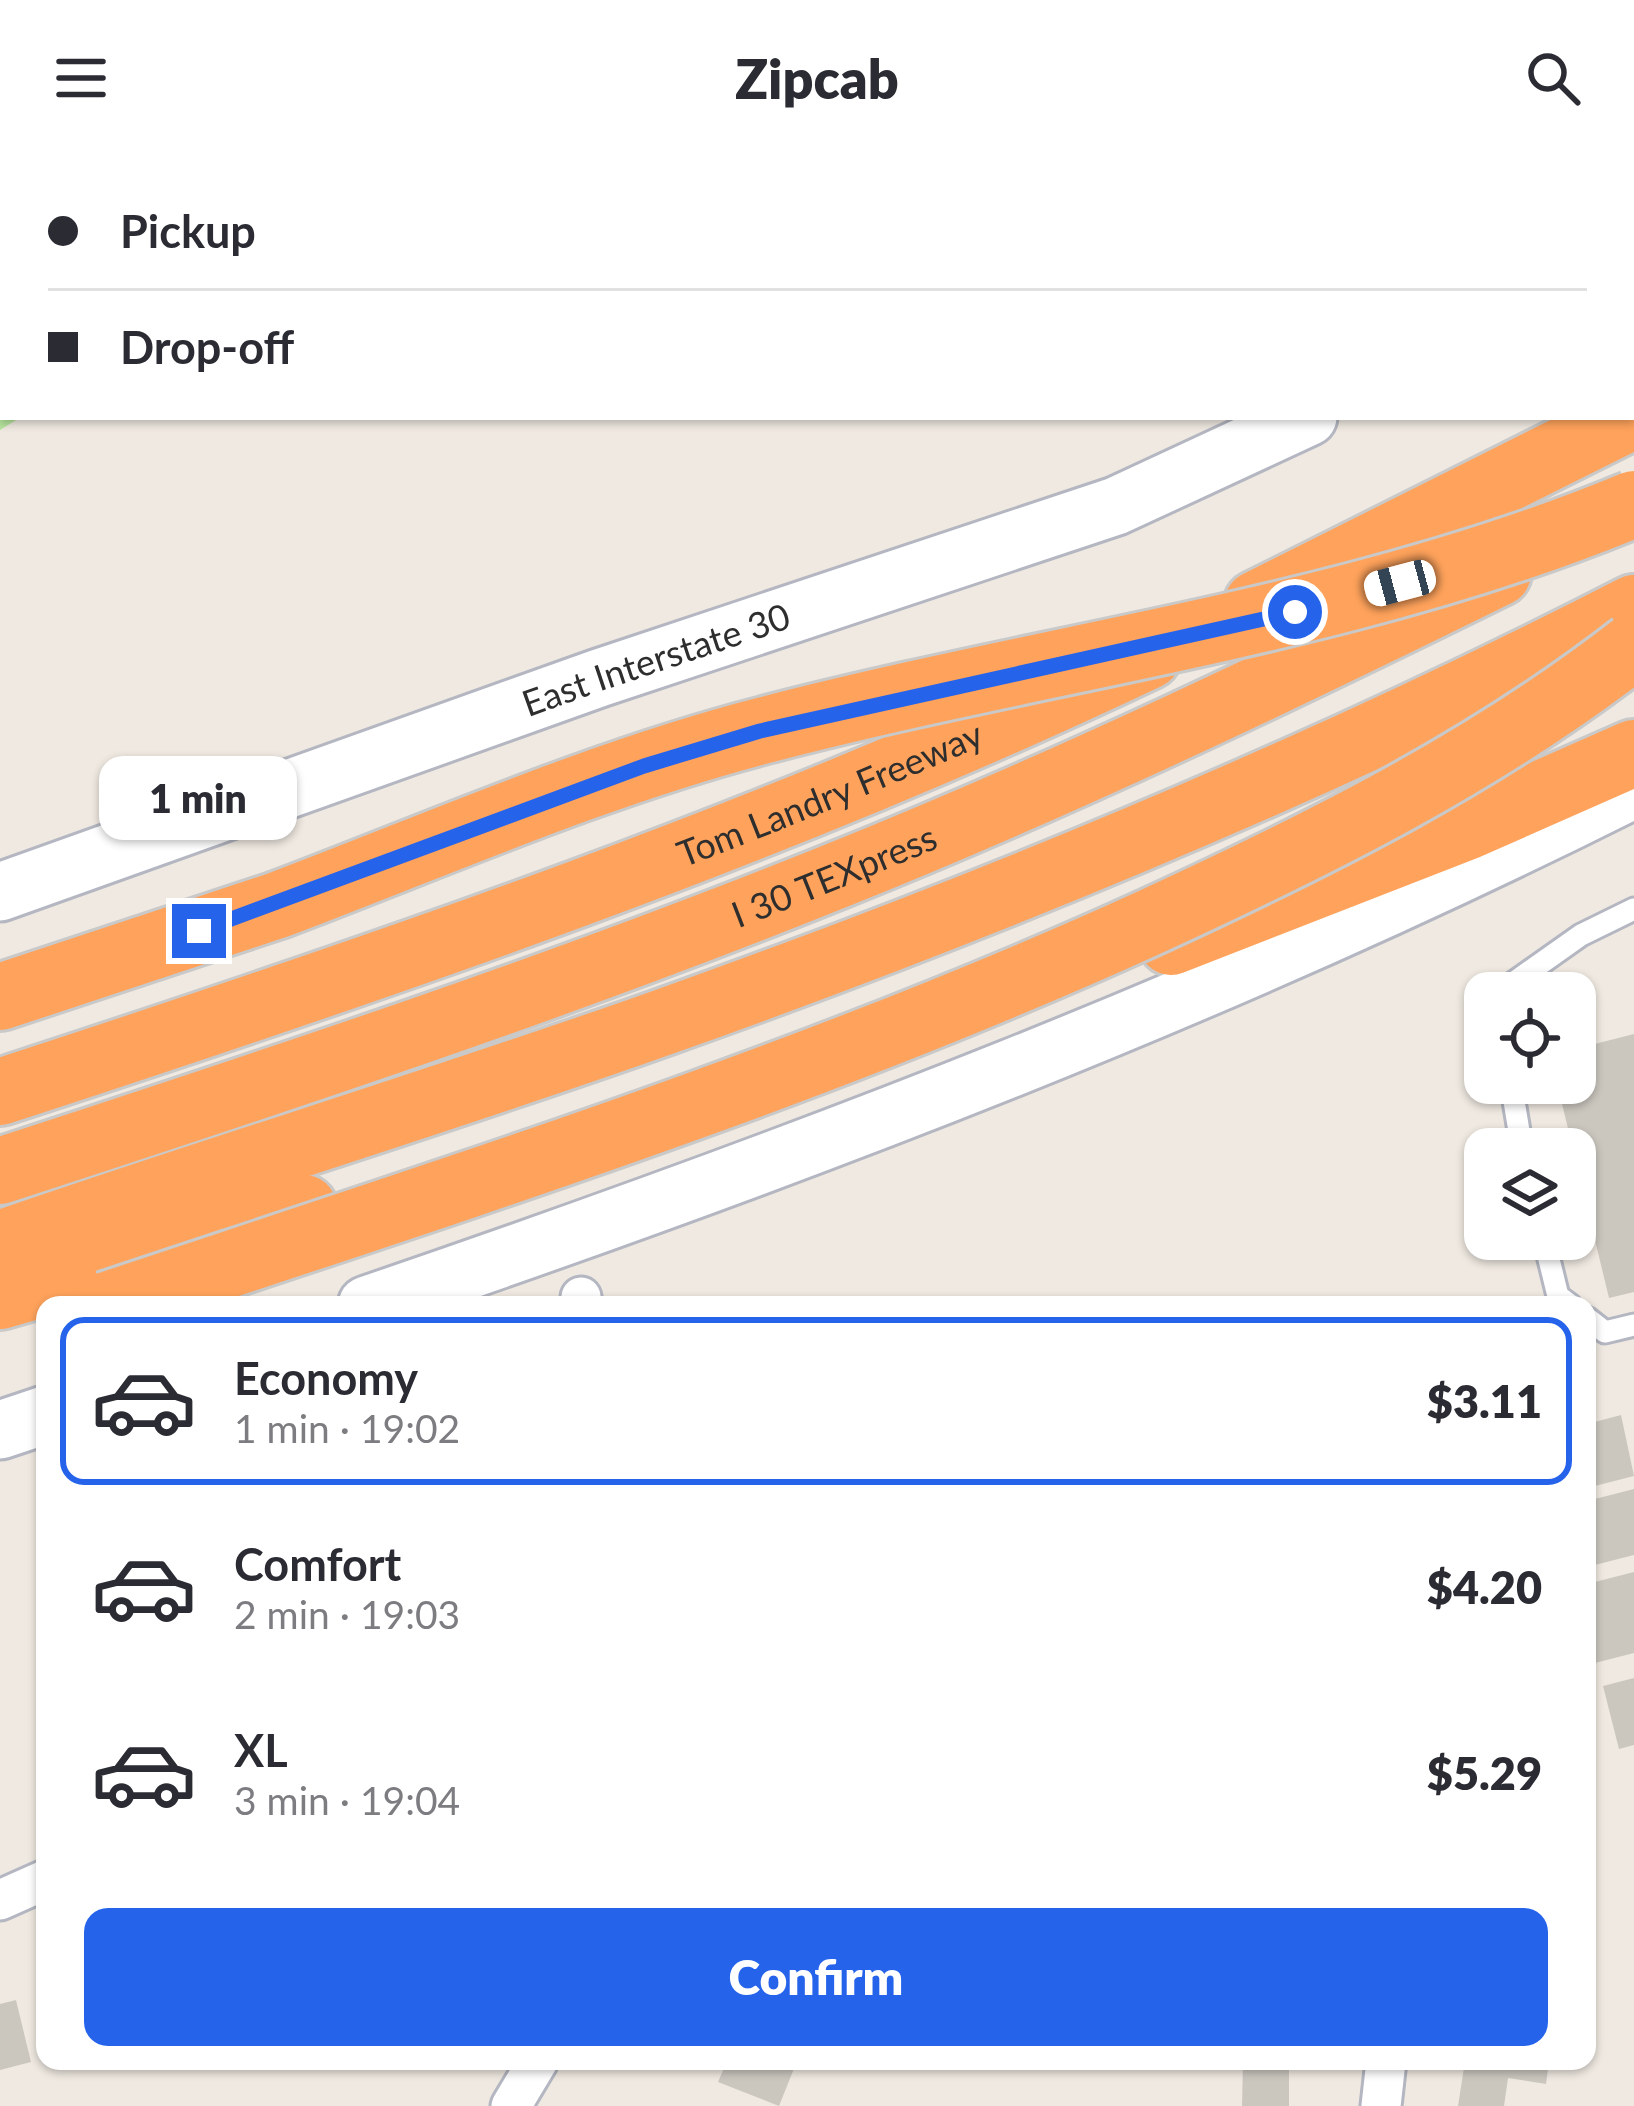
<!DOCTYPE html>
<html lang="en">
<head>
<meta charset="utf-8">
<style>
  body { margin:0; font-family:Lato,sans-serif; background:#f7f7f7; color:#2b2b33; height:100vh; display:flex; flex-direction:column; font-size:45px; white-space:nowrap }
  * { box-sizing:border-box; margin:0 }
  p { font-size:39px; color:#7c7c81 }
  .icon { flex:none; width:66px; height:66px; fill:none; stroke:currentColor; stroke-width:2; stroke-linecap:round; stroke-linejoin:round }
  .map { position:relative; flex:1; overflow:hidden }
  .side { position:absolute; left:36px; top:1140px; width:1560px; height:774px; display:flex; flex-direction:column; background:#fff; border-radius:24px; box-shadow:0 3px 9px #0004 }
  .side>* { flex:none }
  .guide { position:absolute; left:0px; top:0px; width:1635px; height:264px; box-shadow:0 3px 9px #0004; display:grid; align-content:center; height:264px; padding:0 48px; background:#fff }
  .fabs { position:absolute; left:1464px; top:816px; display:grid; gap:24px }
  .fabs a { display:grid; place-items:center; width:132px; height:132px; border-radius:24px; background:#fff; box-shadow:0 3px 9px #0004; font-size:60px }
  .end { position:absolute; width:54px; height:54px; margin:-27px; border:15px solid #2563eb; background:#fff; box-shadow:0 0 0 6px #fff }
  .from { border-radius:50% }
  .bubble { position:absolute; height:84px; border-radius:24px; background:#fff; box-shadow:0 3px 9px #0004; font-size:39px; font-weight:800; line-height:84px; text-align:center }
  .car { position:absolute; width:36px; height:72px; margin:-36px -18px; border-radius:15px; box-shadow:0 0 9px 3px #0007; background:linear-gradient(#fff 24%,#345 0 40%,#fff 0 76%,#345 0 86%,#fff 0) }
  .guide b { display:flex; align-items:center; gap:42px; height:114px; font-size:45px }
  .guide b+b { border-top:3px solid #e1e1e2 }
  .guide i { width:30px; height:30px; background:#2b2b33 }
  ul { padding:21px 0 0; list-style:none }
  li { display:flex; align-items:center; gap:36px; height:168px; margin:0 24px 18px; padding:0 24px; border:6px solid transparent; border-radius:24px }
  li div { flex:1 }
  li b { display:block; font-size:45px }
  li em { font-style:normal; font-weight:800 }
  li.on { border-color:#2563eb }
  li>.icon { width:108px; height:108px; stroke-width:1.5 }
  .cta { display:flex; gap:24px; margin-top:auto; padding:24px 48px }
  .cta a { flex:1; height:138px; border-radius:24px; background:#2563eb; color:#fff; font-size:48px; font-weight:800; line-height:138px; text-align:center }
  header { display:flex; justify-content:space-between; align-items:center; height:156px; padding:0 48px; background:#fff; font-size:54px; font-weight:800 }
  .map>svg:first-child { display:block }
</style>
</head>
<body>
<header><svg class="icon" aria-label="menu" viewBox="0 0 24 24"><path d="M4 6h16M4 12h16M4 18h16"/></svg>Zipcab<svg class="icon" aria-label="search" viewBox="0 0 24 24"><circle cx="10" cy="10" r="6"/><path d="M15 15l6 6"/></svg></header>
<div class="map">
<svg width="1634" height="1950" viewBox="0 0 1634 1950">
  <rect width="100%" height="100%" fill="#efe9e1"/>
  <path fill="#b6e59e" d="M0,0H908L3,3V261H21L0,274Z"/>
  <g fill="#cbc7bf">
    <path d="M1634,878V1136L1609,1142L1557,927H1575V893Z"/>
    <path d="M1621,1259L1634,1320L1587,1332V1268Z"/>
    <path d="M1634,1333V1399L1587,1411V1345Z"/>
    <path d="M1634,1416V1497L1591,1508L1587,1428Z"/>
    <path d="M1634,1522V1589L1619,1593L1603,1530Z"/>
    <path d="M16,1844L31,1906L0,1914V1848Z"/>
    <path d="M727,1905H797L779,1950L718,1926Z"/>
    <path d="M1243,1905H1289V1950H1242Z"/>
    <path d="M1465,1905H1549L1546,1928L1508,1922L1504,1950H1458Z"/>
  </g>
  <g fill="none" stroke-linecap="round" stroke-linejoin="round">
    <g stroke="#b4b7c1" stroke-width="27">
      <g id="service">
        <path d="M1412,3L1416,0"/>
        <path d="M1499,837L1581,779L1634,753"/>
        <path d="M1511,927L1522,993"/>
        <path d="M1544,1083L1558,1140L1570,1149"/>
        <path d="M1587,1162L1605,1176L1634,1169"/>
      </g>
    </g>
    <g stroke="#b4b7c1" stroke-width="45">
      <g id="minor">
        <path d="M581,1141L582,1149"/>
        <path d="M0,1744L45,1724"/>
        <path d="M511,1950L538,1905"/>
        <path d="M1381,1950L1386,1905"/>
      </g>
    </g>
    <g stroke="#b4b7c1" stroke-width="63">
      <g id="secondary">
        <path d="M1632,108L1634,107"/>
        <path id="s1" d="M0,736L599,522L1116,350L1308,261"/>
        <path d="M367,1149C800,1001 1225,839 1634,633"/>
        <path d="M0,1274L45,1259"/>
      </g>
    </g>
    <g stroke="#c9c9c9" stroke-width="72">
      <g id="motorway">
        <path d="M1257,448L1630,261"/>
        <path d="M1171,786L1466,671L1634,597"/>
        <path d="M0,841L278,749"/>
        <path id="s2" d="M0,936C389,809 778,676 1148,500"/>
        <path id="s3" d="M0,1015C282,923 563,830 838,719C1062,629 1281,524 1498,417"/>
        <path d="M0,1088C219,1012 442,945 661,867C993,749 1321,613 1634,452"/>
        <path d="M0,1140L304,1052"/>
      </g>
    </g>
    <use href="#service" stroke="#fff" stroke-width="21"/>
    <use href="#minor" stroke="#fff" stroke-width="39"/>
    <use href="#secondary" stroke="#fff" stroke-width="57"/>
    <use href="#motorway" stroke="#ffa35c" stroke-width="66"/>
    <g stroke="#c9c9c9" stroke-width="72" stroke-linecap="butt">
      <g id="motorway-bridge">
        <path d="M278,749C439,688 599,617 765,574C1055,498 1356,464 1634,348"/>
        <path d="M107,1149C458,1032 810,921 1146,768C1318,689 1485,606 1634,490"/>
      </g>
    </g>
    <use href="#motorway-bridge" stroke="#ffa35c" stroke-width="66"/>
  </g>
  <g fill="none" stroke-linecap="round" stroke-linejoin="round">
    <path stroke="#2563eb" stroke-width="15" d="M199,775L644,610L760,575L1295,456"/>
  </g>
  <g text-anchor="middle" stroke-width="10" stroke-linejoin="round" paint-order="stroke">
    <g font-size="36" fill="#2e2e2e" stroke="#fff">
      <text dy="13" stroke="none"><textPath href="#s1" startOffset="696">East Interstate 30</textPath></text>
      <text dy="13" stroke="none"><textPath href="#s2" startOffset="882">Tom Landry Freeway</textPath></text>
      <text dy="13" stroke="none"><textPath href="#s3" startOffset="885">I 30 TEXpress</textPath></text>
    </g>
  </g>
</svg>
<div class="fabs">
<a><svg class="icon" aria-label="locate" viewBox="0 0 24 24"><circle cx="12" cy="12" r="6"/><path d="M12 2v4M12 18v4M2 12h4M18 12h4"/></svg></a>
<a><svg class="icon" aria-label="layers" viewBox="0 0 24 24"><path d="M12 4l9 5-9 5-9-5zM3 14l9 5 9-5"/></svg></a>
</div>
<i class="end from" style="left:1295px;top:456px"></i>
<i class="end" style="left:199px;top:775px"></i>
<div class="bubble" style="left:99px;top:600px;width:198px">1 min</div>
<i class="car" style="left:1400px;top:427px;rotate:255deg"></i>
<div class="guide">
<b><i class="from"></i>Pickup</b>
<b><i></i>Drop-off</b>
</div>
<section class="side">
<ul>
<li class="on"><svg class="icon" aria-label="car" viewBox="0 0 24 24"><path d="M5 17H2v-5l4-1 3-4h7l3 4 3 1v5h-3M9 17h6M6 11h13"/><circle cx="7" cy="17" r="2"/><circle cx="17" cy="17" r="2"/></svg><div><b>Economy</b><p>1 min · 19:02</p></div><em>$3.11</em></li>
<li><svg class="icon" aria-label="car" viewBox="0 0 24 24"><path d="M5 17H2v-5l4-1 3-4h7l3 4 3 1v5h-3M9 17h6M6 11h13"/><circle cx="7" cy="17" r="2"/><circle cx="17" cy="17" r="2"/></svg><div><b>Comfort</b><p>2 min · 19:03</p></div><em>$4.20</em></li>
<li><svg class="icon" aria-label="car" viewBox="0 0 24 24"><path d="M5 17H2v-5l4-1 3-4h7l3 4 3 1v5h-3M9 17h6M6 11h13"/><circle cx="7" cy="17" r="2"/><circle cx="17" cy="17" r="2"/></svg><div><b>XL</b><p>3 min · 19:04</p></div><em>$5.29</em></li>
</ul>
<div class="cta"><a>Confirm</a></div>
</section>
</div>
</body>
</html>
